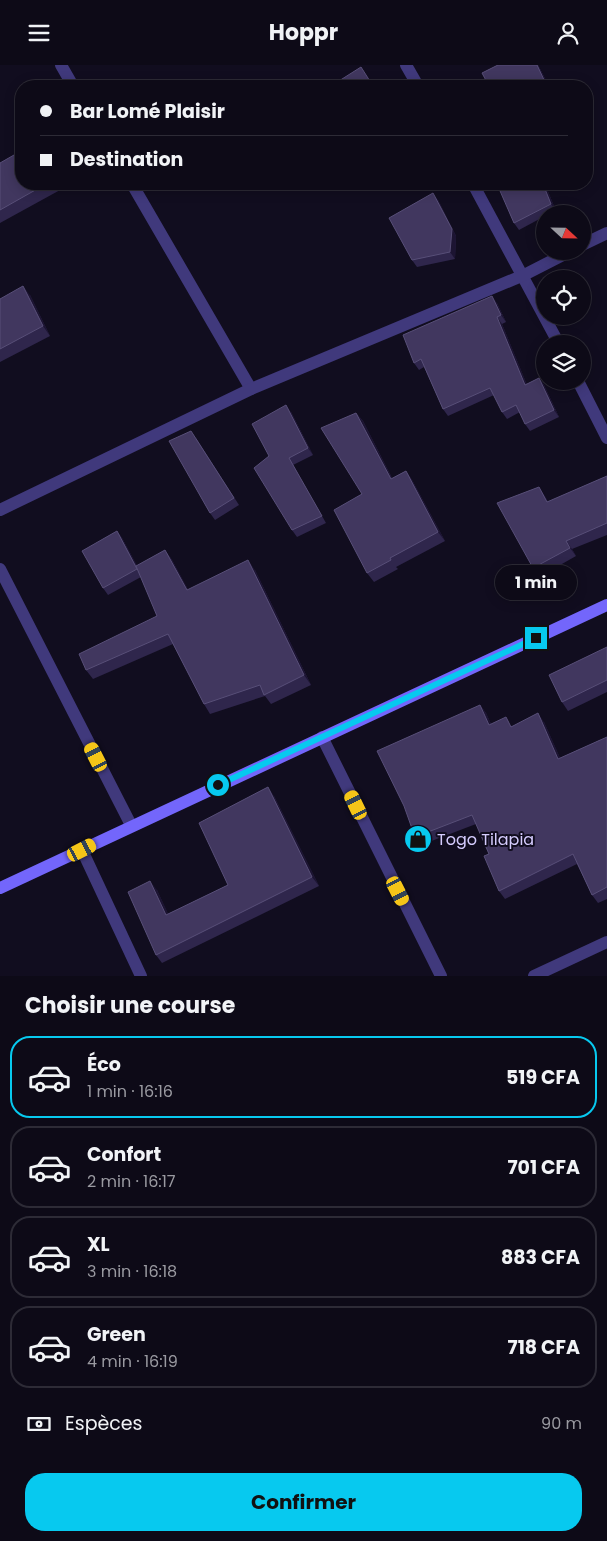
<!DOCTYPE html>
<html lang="fr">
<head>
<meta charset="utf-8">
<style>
  body { margin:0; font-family:Poppins,sans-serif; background:#161320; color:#f1f3f6; height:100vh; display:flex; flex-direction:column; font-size:19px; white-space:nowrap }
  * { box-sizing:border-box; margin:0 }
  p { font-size:16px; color:#9a9aa1 }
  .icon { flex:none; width:28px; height:28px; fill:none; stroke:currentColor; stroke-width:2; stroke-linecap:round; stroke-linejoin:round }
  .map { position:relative; height:911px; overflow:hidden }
  .details { display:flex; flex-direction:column; background:#0d0a17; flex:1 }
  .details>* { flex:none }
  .guide { position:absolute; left:15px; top:15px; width:578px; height:110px; border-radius:20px; box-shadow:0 2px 12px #0003,0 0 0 1px #2d2b36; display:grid; align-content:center; height:110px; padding:0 25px; background:#0d0a17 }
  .needle { width:32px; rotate:112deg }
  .buttons { position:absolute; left:536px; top:140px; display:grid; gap:10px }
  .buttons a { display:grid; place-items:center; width:55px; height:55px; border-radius:50%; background:#0d0a17; box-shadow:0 2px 12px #0003,0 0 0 1px #2d2b36; font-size:25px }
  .end { position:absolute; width:22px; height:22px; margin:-11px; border:6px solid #07c9ef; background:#111; box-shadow:0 0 0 2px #111 }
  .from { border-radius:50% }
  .bubble { position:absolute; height:35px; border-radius:18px; background:#0d0a17; box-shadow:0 2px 12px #0003,0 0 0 1px #2d2b36; font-size:16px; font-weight:700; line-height:35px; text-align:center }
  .car { position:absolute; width:15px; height:30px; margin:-15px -8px; border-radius:6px; box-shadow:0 0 4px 1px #0007; background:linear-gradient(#f5c518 24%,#345 0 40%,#f5c518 0 76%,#345 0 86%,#f5c518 0) }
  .guide b { display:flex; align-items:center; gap:18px; height:48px; font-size:19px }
  .guide b+b { border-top:1px solid #2d2b36 }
  .guide i { width:12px; height:12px; background:#f1f3f6 }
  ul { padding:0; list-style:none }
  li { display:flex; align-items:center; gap:15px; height:82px; margin:0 10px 8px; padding:0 15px; border:2px solid #2d2b36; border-radius:20px }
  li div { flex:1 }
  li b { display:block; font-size:19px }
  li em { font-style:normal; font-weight:700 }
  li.current { border-color:#07c9ef }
  li>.icon { width:45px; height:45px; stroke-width:1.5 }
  h2 { padding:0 25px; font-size:22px; line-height:60px }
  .pay { display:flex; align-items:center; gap:12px; height:55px; padding:0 25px; font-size:19px }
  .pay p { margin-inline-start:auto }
  .action { display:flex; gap:10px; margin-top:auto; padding:10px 25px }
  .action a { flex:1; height:58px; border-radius:20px; background:#07c9ef; color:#111; font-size:20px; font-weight:700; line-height:58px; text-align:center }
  header { display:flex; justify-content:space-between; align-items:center; height:65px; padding:0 25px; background:#0d0a17; font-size:22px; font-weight:700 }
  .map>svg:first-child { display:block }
</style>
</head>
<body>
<header><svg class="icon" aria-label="menu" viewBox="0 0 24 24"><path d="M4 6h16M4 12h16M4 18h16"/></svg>Hoppr<svg class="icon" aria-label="person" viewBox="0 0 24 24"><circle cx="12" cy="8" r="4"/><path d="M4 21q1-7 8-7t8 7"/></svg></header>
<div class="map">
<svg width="607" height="911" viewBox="0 0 607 911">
  <rect width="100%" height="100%" fill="#110d1f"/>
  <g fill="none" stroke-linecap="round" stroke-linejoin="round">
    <g stroke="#40397c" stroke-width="12">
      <path d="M61,0L73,21"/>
      <path d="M406,0L418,21"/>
      <path d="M132,119L251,324"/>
      <path d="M473,119L559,279"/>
      <path d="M582,180L607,168"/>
      <path d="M578,316L607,373"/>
      <path d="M0,445L251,324L524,210L571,186"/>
      <path d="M0,504L131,760"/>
      <path d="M322,672L441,911"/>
      <path d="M82,785L141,911"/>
      <path d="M534,911L607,877"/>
    </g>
    <path stroke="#7366fb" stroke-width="12" d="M0,823L607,540"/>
  </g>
  <g fill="#2f264c">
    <path d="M498,0H538L549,21H489Z"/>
    <path d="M0,98L21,119H71L0,158Z"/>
    <path d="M497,119H545L556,146L550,149H545V151L519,165L514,158Z"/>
    <path d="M438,135L456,171L455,194L417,202L412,195Z"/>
    <path d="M30,230L50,271L0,297V234Z"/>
    <path d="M497,238L506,257L502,259L527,320L539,313L544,320L559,352L530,366L525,359L520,347L507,354L502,347L494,330L448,351L443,344L424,302L419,305L414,298Z"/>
    <path d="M291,347L313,390L293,400L326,458L297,472L292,465L269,391Z"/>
    <path d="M356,348L363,356L392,413L406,406L412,415L445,476L396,502L398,504L374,517L367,508Z"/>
    <path d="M196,373L239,440L215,455L210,448Z"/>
    <path d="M607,411V470L572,484L576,491L539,512L533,503L539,422L548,437Z"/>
    <path d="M117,466L122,473L137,501L165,485L172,495L188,525L255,505L311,620L271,639L265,631L210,649L204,639L173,579L93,614L86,605L157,551L141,512L108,530L103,523Z"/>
    <path d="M607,582V627L568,646L562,637Z"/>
    <path d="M480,640L486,648L491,659L512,661L544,657L560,693L607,672V834L598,838L592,830L577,799L505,834L499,826L489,789L476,759L421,780L415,772Z"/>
    <path d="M274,731L319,821L162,898L156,890L157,825L168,849L228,820Z"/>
  </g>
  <g fill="#1c1432">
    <path d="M537,0H538L549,21L545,17Z"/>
    <path d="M543,119H545L556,146L551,139Z"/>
    <path d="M433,128L438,135L456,171L455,194L450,187Z"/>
    <path d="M23,221L30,230L50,271L43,261Z"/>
    <path d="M492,231L497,238L506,257L501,250Z"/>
    <path d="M497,252L502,259L530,327L525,320Z"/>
    <path d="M539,313L544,320L559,352L554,345Z"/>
    <path d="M286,340L291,347L313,390L308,383Z"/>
    <path d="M356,348L363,356L397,423L391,414Z"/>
    <path d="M406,406L412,415L445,476L438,467Z"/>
    <path d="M539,422L545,431L553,446L547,437Z"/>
    <path d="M117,466L122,473L143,511L138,504Z"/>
    <path d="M566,476L572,484L576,491L570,483Z"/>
    <path d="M165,485L172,495L194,535L187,525Z"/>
    <path d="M248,495L255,505L311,620L304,610Z"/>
    <path d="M480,640L486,648L495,668L489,660Z"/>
    <path d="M538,648L544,657L564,702L558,694Z"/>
    <path d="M268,722L274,731L319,821L312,812Z"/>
    <path d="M150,816L157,825L173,859L166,850Z"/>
  </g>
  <g fill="#41375f" stroke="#584f78">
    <path d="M498,0H537L545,17L536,21H489L482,8Z"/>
    <path d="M361,2L373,21H331Z"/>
    <path d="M21,86V119H46L0,145V98Z"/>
    <path d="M497,119H543L551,139L514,158Z"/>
    <path d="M433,128L452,164L450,187L412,195L389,153Z"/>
    <path d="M23,221L43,261L0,284V234Z"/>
    <path d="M492,231L501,250L497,252L525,320L539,313L554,345L525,359L516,340L502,347L490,323L443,344L421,294L414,298L403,270Z"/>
    <path d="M286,340L308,383L289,393L322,451L292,465L254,403L269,391L252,359Z"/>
    <path d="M356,348L391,414L406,406L438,467L390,493L391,495L367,508L334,445L362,429L321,363Z"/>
    <path d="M191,366L234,433L210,448L169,376Z"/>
    <path d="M607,411V458L566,476L570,483L533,503L497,438L539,422L547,437Z"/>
    <path d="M117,466L137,504L103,523L82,486Z"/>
    <path d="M165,485L187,525L248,495L304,610L264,630L260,620L204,639L168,569L86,605L79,589L157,551L136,501Z"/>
    <path d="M607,582V615L562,637L549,610Z"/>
    <path d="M480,640L489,660L506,652L511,662L538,648L558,694L607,672V822L592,830L573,789L499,826L484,791L489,789L472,750L415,772L404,741L377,686Z"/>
    <path d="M268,722L312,812L156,890L128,827L150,816L166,850L228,820L199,758Z"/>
  </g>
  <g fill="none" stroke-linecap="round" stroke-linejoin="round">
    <path stroke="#07c9ef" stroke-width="6" d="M218,720L536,573"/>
  </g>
  <defs>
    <g id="shop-disc" transform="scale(1.4375)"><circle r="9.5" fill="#07c9ef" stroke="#110d1f"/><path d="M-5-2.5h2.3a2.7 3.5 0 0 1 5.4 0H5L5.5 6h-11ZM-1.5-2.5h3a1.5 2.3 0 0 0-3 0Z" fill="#111"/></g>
  </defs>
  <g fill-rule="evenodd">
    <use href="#shop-disc" x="418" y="774"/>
  </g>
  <g text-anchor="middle" stroke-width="4" stroke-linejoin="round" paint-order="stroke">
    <g font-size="16" fill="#d5ccfe" stroke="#110d1f" text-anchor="start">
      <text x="437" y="780">Togo Tilapia</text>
    </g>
  </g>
</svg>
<div class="buttons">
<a><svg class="needle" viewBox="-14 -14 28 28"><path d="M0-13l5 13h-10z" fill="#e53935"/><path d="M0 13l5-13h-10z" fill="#9a9aa1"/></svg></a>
<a><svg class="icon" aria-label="locate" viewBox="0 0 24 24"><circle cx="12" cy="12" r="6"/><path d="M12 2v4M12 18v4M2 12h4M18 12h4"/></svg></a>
<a><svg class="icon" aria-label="layers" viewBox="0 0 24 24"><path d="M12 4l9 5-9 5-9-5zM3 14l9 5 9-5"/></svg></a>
</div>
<i class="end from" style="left:218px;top:720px"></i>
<i class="end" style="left:536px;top:573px"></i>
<div class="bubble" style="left:495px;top:500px;width:82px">1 min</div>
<i class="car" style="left:96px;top:692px;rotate:333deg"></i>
<i class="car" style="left:356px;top:740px;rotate:334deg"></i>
<i class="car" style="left:82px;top:785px;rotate:63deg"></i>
<i class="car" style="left:398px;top:826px;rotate:153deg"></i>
<div class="guide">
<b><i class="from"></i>Bar Lomé Plaisir</b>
<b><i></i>Destination</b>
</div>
</div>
<section class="details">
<h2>Choisir une course</h2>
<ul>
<li class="current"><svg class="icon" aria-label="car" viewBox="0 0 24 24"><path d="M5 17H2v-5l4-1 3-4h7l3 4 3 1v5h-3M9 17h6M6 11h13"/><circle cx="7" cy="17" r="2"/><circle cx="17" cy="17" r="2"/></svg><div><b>Éco</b><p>1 min · 16:16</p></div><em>519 CFA</em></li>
<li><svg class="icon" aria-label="car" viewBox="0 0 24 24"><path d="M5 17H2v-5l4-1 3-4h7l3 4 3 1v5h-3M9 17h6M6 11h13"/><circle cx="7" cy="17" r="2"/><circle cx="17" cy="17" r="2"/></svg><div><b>Confort</b><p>2 min · 16:17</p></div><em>701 CFA</em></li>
<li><svg class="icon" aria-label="car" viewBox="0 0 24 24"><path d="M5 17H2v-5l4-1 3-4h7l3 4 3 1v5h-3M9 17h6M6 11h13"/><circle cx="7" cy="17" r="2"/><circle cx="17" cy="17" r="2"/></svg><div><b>XL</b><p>3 min · 16:18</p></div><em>883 CFA</em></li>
<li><svg class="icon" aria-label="car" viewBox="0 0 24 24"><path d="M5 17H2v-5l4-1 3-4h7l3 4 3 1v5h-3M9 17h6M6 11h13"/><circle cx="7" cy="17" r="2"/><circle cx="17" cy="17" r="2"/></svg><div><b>Green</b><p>4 min · 16:19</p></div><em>718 CFA</em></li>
</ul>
<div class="pay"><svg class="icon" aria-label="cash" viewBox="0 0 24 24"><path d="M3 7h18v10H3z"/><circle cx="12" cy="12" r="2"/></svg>Espèces<p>90 m</p></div>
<div class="action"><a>Confirmer</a></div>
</section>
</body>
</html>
